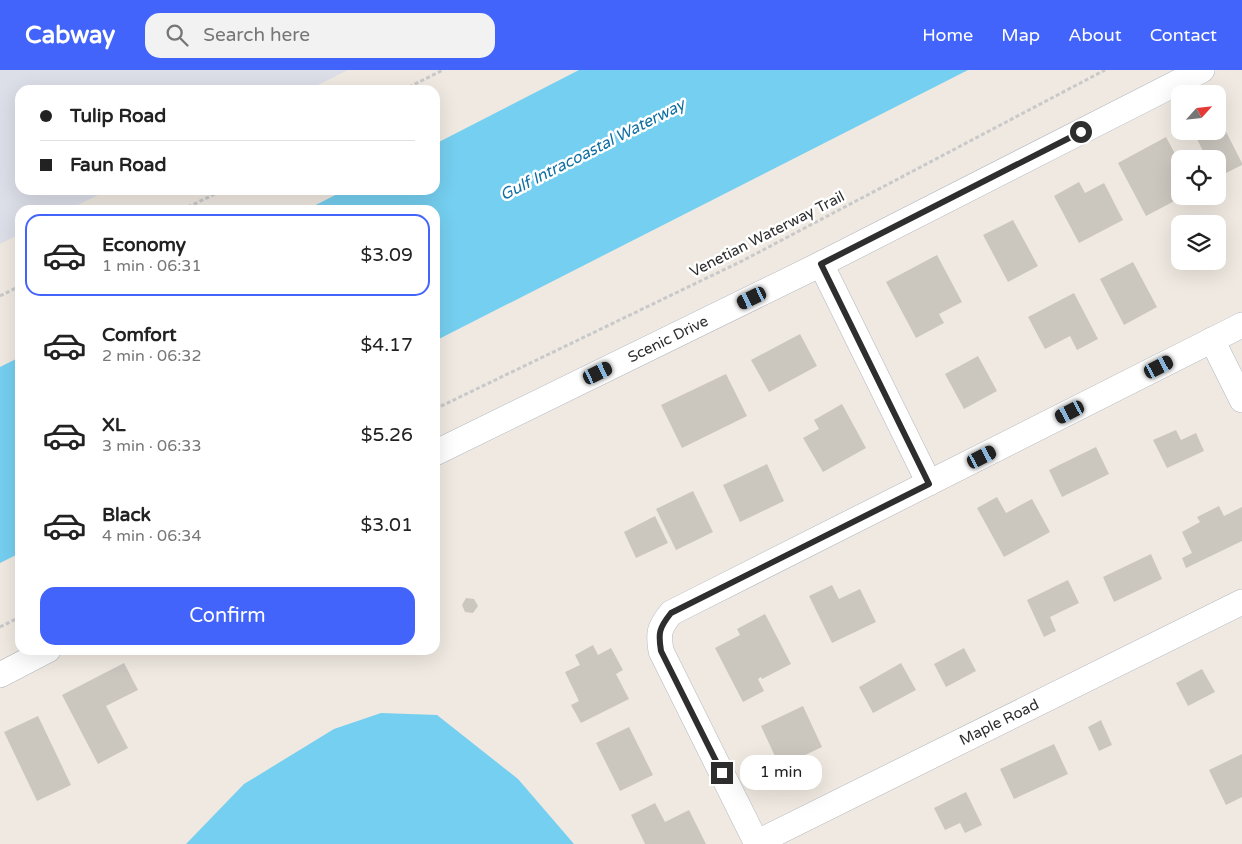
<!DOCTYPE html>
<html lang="en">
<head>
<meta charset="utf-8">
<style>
  body { margin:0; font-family:"Varela Round",sans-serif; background:#f2f2f2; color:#222; height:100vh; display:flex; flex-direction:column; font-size:19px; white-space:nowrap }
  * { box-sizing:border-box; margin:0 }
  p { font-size:16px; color:#767676 }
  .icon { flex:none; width:28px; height:28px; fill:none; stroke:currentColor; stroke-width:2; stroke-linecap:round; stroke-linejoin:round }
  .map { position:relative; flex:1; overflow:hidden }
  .sheet { position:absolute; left:15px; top:135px; width:425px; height:450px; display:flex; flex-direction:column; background:#fff; border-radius:15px; box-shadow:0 5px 20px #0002 }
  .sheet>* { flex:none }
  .hud { position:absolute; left:15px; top:15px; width:425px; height:110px; border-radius:15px; box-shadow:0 5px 20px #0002; display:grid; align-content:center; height:110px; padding:0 25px; background:#fff }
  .needle { width:32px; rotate:63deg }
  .controls { position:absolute; left:1171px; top:15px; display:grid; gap:10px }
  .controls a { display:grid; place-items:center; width:55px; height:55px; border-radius:10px; background:#fff; box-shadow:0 5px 20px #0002; font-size:25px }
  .end { position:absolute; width:22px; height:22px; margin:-11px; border:6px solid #2e2e2e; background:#fff; box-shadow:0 0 0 2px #fff }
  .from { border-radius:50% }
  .bubble { position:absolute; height:35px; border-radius:15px; background:#fff; box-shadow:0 5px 20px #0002; font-size:16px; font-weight:600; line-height:35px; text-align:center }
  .car { position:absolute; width:15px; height:30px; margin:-15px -8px; border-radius:6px; box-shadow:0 0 4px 1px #0007; background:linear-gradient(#222 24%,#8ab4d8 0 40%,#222 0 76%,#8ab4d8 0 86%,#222 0) }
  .hud b { display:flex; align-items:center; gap:18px; height:48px; font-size:19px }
  .hud b+b { border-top:1px solid #e0e0e0 }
  .hud i { width:12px; height:12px; background:#222 }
  ul { padding:9px 0 0; list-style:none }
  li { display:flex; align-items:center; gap:15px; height:82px; margin:0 10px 8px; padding:0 15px; border:2px solid transparent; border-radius:15px }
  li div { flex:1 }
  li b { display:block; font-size:19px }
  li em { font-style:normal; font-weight:600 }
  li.selected { border-color:#4264fb }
  li>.icon { width:45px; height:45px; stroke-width:1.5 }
  .cta { display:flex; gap:10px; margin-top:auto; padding:10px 25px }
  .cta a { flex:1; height:58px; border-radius:15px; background:#4264fb; color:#fff; font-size:20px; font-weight:600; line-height:58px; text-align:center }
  header { display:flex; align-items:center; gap:30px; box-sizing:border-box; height:70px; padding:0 25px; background:#4264fb; color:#fff }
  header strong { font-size:24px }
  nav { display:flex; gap:28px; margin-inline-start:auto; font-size:18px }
  .search { width:350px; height:45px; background:#f2f2f2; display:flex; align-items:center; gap:12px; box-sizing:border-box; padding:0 18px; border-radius:15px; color:#767676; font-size:19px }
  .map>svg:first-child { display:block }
</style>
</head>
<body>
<header>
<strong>Cabway</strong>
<div class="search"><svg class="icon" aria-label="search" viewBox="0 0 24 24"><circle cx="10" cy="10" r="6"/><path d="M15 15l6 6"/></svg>Search here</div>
<nav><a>Home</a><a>Map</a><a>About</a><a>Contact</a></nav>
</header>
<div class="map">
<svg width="1242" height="774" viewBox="0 0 1242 774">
  <rect width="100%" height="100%" fill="#efe9e1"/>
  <path fill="#dcdee8" d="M0,0H348L308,20H20V120H108L68,140H20V164L0,174Z"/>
  <g fill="#75cff0">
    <path d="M579,0H968L435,271V140H306L345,120H435V74Z"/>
    <path d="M20,287V483L0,493V297Z"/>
    <path d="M381,643L437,645L518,709L574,774H186L244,714L334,659Z"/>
  </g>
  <g fill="#cbc7bf">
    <path d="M1218,46L1242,93V95L1218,107V89H1207L1193,61H1218Z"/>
    <path d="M1166,67L1180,93V101L1171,106L1180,123V126H1184L1146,146L1118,93Z"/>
    <path d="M1079,112L1085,123L1104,113L1123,150L1079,173L1054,126Z"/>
    <path d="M1013,150L1038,196L1008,212L983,165Z"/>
    <path d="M937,185L962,232L939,244L944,253L916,268L886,212Z"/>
    <path d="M1133,192L1157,237L1124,255L1100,209Z"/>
    <path d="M1074,223L1098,269L1077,280L1070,266L1045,279L1028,247Z"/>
    <path d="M800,264L817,296L769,322L751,290Z"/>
    <path d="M978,286L997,321L964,339L945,304Z"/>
    <path d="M726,304L747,346L682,378L661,335Z"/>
    <path d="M842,334L866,378L823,402L803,368L819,359L814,350Z"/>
    <path d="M1176,360L1181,370L1196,363L1204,381L1167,398L1153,370Z"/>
    <path d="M1096,377L1109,404L1062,427L1049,400Z"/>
    <path d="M767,394L784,431L740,452L723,415Z"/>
    <path d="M693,421L713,462L676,480L656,439Z"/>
    <path d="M997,427L1006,443L1032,429L1050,462L1004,487L977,438Z"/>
    <path d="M1219,436L1224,446L1242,437V471L1186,498L1182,488L1192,483L1182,462L1200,452L1197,447Z"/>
    <path d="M655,446L668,473L636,488L624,462Z"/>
    <path d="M1151,484L1162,509L1114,532L1103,507Z"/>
    <path d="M1068,510L1079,533L1050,547L1056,561L1044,567L1027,530Z"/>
    <path d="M832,515L839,529L860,519L876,552L832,573L809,526Z"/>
    <path d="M466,528L474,529L478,536L473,543L465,542L462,535Z"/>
    <path d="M765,544L791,594L762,609L761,607L758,609L764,621L743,632L715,578L740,565L737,559Z"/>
    <path d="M593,575L598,585L611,578L623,600L616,604L629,629L581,653L571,635L579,631L565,602L580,595L575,585Z"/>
    <path d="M964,578L976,601L946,617L934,594Z"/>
    <path d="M124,593L138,620L106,636L128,678L98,694L62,625Z"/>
    <path d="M901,593L916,620L873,643L859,617Z"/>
    <path d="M1202,599L1215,622L1188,636L1176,613Z"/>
    <path d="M803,636L822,677L780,697L761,656Z"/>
    <path d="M38,646L71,715L37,731L4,662Z"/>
    <path d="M1101,650L1112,675L1099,681L1088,657Z"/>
    <path d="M629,657L653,705L620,721L596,673Z"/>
    <path d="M1054,674L1068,704L1014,729L1000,699Z"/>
    <path d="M1242,684V727L1226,735L1209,700Z"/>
    <path d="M966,722L982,755L965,763L960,753L945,760L934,738Z"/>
    <path d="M655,733L665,752L689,740L706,774H645L631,745Z"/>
  </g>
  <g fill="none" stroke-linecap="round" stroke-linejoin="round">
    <g stroke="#b4b7c1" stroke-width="26">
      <g id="street">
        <path d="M821,194L929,413"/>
        <path d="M1212,270L1242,330"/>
        <path d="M435,383L821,194L1202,0"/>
        <path d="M0,605L48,580"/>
        <path d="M756,773L1242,532"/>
        <path d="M757,774L661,581C658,563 659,558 671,543L1242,255"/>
      </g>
    </g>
    <g stroke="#c9c9c9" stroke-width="3" stroke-dasharray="4 2.5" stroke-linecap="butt">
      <path d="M403,20L443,0"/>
      <path d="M182,140L223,120"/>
      <path d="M0,226L20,216"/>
      <path d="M435,339L742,191L1105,0"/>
      <path d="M0,557L20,547"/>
    </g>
    <use href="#street" stroke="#fff" stroke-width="25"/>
  </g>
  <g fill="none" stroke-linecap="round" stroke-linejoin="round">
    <path stroke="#2e2e2e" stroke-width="6" d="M722,703L661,581C658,563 659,558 671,543L929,414L821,194L1081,62"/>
  </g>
  <g text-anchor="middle" stroke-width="5" stroke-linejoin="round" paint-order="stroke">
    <g font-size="15" fill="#2e2e2e" stroke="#fff">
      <text transform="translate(767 164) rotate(-27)" y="5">Venetian Waterway Trail</text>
      <text transform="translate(668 269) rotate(-26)" y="5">Scenic Drive</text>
      <text transform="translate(999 652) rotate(-26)" y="5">Maple Road</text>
    </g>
    <g font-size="16" font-style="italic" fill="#0d6fa3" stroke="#fff">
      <text transform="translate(592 79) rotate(-27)" y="6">Gulf Intracoastal Waterway</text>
    </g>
  </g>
</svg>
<div class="controls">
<a><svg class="needle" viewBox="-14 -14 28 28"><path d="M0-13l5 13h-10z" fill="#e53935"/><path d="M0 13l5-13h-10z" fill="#767676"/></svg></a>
<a><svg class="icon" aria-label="locate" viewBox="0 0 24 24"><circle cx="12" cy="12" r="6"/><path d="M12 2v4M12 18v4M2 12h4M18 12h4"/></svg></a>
<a><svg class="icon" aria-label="layers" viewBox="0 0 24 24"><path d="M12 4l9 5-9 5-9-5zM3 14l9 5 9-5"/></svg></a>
</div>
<i class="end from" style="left:1081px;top:62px"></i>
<i class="end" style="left:722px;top:703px"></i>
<div class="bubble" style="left:740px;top:685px;width:82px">1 min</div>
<i class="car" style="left:752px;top:228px;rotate:244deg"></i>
<i class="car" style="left:1159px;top:297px;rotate:63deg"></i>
<i class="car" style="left:598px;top:303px;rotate:64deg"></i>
<i class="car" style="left:1070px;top:342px;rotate:243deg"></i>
<i class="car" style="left:982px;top:387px;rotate:63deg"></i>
<div class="hud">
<b><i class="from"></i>Tulip Road</b>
<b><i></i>Faun Road</b>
</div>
<section class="sheet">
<ul>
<li class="selected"><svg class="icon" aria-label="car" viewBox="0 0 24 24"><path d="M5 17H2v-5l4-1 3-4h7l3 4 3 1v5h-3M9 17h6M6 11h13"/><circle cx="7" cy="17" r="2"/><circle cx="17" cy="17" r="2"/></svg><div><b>Economy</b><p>1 min · 06:31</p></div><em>$3.09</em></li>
<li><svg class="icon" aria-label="car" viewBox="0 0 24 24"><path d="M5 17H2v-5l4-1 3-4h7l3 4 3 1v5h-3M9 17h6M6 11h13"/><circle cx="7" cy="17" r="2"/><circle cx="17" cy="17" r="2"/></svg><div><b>Comfort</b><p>2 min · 06:32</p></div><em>$4.17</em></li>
<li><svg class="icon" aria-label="car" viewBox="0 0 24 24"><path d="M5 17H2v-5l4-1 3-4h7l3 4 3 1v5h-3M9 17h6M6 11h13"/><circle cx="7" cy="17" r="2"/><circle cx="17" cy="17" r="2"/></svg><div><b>XL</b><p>3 min · 06:33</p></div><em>$5.26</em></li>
<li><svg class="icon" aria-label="car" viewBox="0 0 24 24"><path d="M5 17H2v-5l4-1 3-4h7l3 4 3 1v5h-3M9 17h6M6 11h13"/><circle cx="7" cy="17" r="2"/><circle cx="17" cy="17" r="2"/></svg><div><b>Black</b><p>4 min · 06:34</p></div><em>$3.01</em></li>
</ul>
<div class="cta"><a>Confirm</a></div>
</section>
</div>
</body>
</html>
